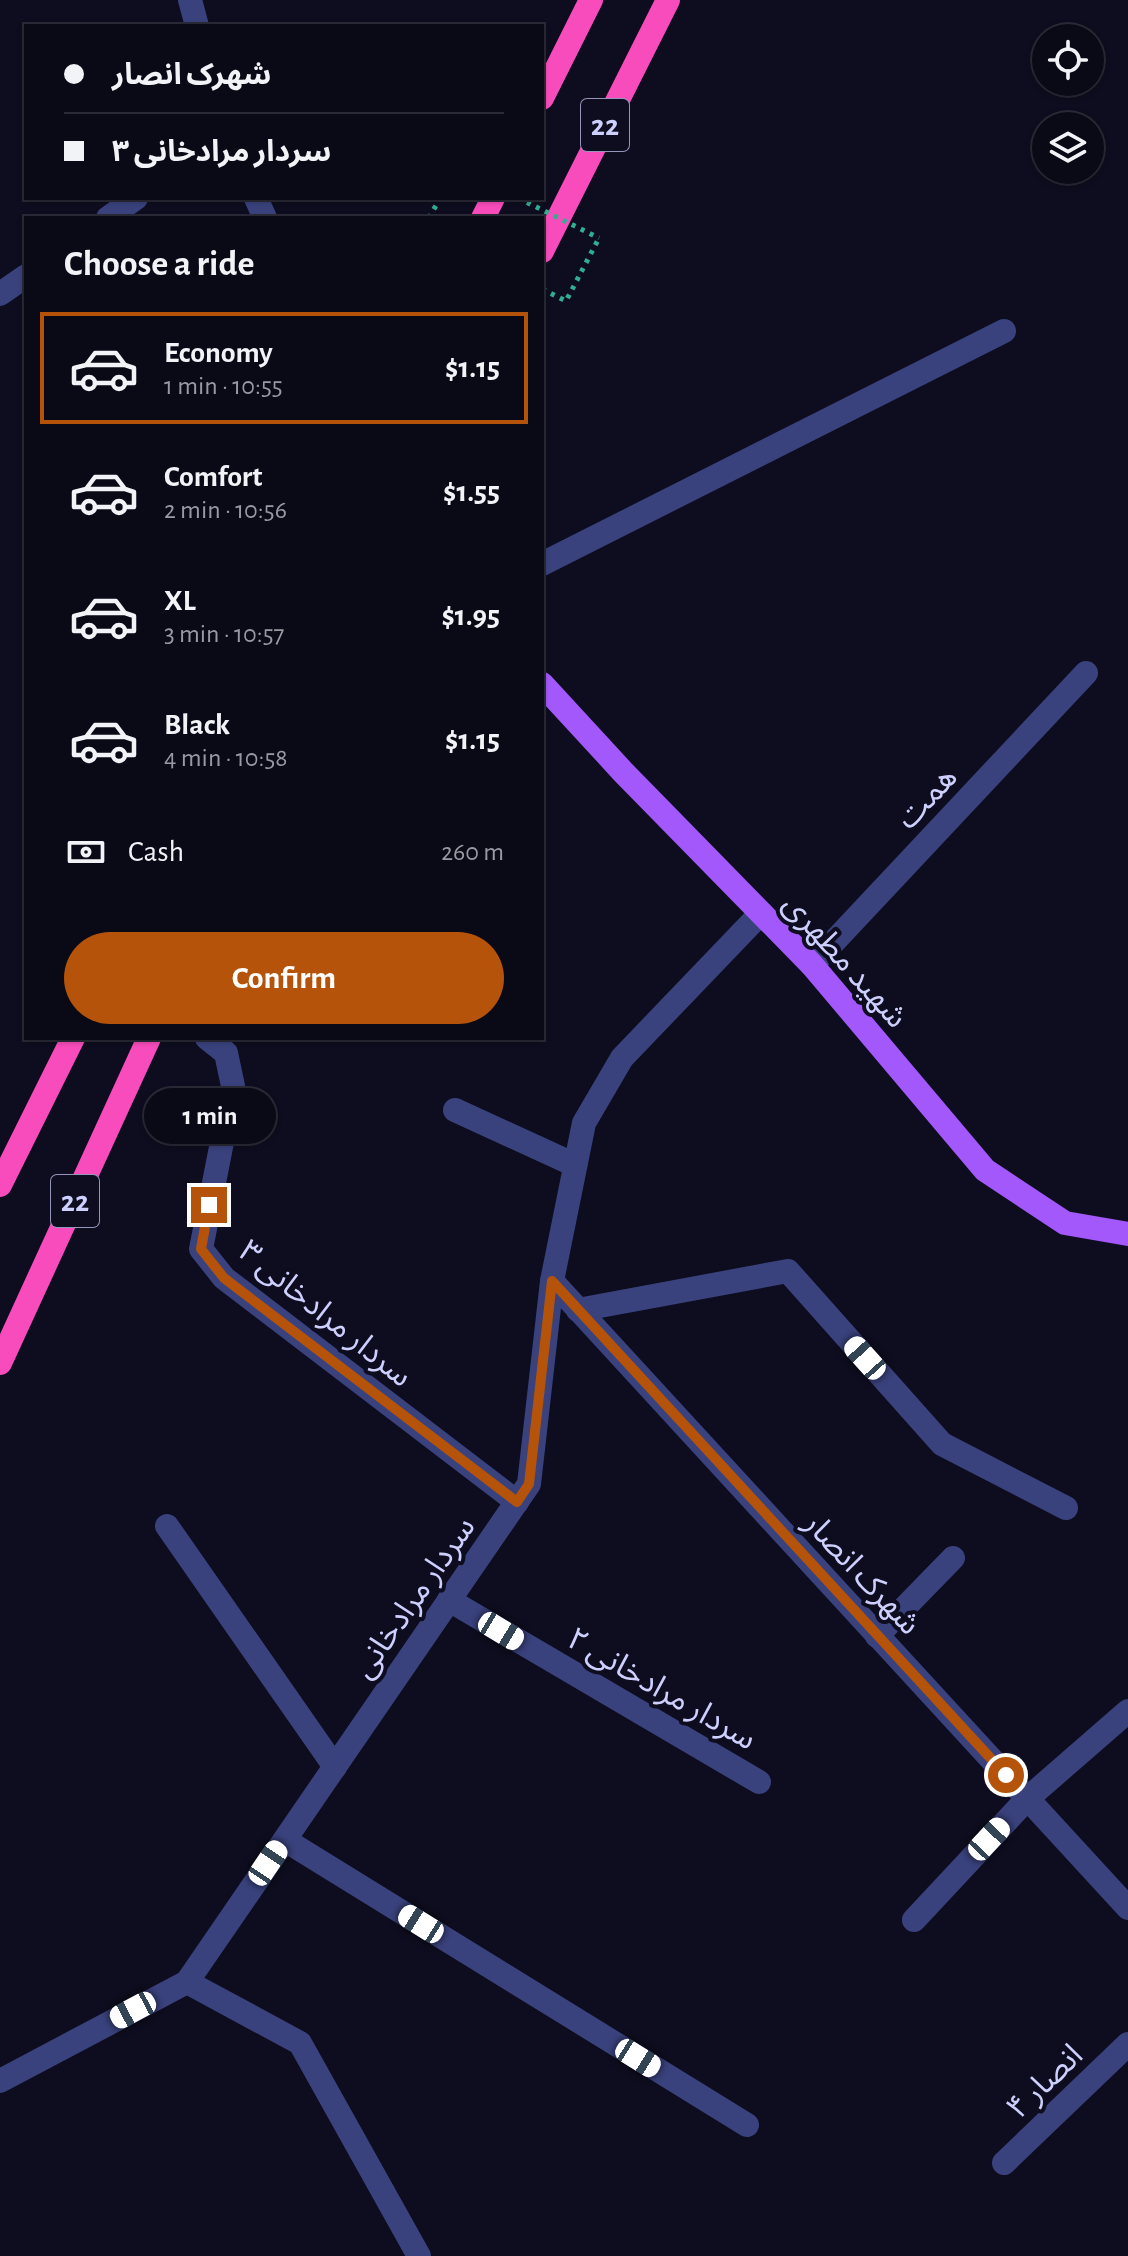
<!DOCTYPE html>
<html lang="en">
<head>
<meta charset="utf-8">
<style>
  body { margin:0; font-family:"Alegreya Sans","Noto Sans Arabic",sans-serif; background:#131320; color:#f1f3f6; height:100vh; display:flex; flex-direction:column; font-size:30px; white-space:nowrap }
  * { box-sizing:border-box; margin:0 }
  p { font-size:26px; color:#999aa1 }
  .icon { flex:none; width:44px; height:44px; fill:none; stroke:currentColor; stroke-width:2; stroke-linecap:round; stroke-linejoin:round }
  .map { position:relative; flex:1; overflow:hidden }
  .panel { position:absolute; left:24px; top:216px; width:520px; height:824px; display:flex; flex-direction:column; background:#0a0a17; border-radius:0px; box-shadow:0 2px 6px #0004,0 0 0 2px #2a2b36 }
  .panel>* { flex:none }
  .top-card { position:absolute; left:24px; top:24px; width:520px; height:176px; border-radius:0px; box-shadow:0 2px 6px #0004,0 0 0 2px #2a2b36; display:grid; align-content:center; height:176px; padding:0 40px; background:#0a0a17 }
  .controls { position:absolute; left:1032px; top:24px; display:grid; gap:16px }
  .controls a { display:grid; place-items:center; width:72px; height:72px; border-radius:50%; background:#0a0a17; box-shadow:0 2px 6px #0004,0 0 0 2px #2a2b36; font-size:40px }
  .end { position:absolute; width:36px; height:36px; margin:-18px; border:10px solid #b45309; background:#fff; box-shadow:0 0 0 4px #fff }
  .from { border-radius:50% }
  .bubble { position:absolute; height:56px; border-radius:28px; background:#0a0a17; box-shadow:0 2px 6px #0004,0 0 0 2px #2a2b36; font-size:26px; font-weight:700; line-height:56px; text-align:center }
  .car { position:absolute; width:24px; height:48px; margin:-24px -12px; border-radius:10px; box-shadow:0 0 6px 2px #0007; background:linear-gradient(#fff 24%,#345 0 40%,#fff 0 76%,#345 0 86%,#fff 0) }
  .top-card b { display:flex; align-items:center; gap:28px; height:76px; font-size:30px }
  .top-card b+b { border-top:2px solid #2a2b36 }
  .top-card i { width:20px; height:20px; background:#f1f3f6 }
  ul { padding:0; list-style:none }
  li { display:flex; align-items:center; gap:24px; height:112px; margin:0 16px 12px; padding:0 24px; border:4px solid transparent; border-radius:0px }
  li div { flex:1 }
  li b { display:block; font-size:30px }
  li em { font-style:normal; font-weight:700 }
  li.selected { border-color:#b45309 }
  li>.icon { width:72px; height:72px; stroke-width:1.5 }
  h2 { padding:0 40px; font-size:36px; line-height:96px }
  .pay { display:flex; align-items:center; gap:20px; height:88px; padding:0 40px; font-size:30px }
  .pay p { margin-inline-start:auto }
  .primary-button { display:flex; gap:16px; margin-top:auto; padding:16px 40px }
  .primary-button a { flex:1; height:92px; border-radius:48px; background:#b45309; color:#fff; font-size:32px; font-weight:700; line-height:92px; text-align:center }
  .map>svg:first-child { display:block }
</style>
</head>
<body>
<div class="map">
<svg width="1128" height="2256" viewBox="0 0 1128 2256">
  <rect width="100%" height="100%" fill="#0d0d1f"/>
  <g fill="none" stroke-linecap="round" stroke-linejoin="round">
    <g stroke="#31ad91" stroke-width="5" stroke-dasharray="4 6" stroke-linecap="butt">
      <path d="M429,218L440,198"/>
      <path d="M542,289L566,301L599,238"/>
    </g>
    <g stroke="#3a427d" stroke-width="24">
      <path d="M190,0L197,26"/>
      <path d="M256,198L265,218"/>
      <path d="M108,218L136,198"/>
      <path d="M0,294L26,276"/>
      <path d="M542,564L1004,331"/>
      <path d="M812,965L1086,673"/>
      <path d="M207,1038L226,1053L233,1086L201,1249L224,1278L517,1502"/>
      <path d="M455,1110L575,1165"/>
      <path d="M552,1281L1128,1908"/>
      <path d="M578,1310L788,1271L942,1444L1066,1508"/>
      <path d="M167,1526L335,1767"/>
      <path d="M449,1600L759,1782"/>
      <path d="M877,1636L953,1558"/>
      <path d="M285,1840L747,2125"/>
      <path d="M914,1920L1027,1799L1128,1711"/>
      <path d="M187,1982L300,2043L419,2256"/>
      <path d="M0,2081L187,1982L529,1484L552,1281L584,1123L622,1058L761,913"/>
      <path d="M1004,2163L1128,2044"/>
    </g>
    <path stroke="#a258fa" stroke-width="24" d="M542,684L623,772L812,965L985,1170L1065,1223L1128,1234"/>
    <g stroke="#f94cbc" stroke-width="24">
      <path d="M542,98L591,0"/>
      <path d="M483,218L493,198"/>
      <path d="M542,251L668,0"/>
      <path d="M0,1185L73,1038"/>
      <path d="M0,1363L149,1038"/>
    </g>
    <path stroke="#31ad91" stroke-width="5" stroke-dasharray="4 6" stroke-linecap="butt" d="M518,198L599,238"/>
  </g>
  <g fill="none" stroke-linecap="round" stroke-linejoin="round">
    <path stroke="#b45309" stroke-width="10" d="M209,1205L201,1249L224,1278L517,1502L529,1484L552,1281L1006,1775"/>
  </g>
  <g text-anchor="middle" stroke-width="8" stroke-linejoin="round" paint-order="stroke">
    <g fill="#0d0d1f" stroke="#9395ba" stroke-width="2">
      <rect x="581" y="99" width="48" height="52" rx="6"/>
      <rect x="51" y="1175" width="48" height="52" rx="6"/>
    </g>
    <g font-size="30" font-weight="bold" fill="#cdcffd">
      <text x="605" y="135">22</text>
      <text x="75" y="1211">22</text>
    </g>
    <g font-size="32" fill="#cdcffd" stroke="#0d0d1f">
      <text transform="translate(926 797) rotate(-47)" y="11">همت</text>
      <text transform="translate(846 960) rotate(48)" y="11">شهید مطهری</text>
      <text transform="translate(326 1313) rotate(39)" y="11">سردار مرادخانی ۳</text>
      <text transform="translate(863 1573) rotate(47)" y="11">شهرک انصار</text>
      <text transform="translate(413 1597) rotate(-55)" y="11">سردار مرادخانی</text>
      <text transform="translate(662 1688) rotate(30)" y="11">سردار مرادخانی ۲</text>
      <text transform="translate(1044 2081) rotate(-44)" y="11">انصار ۴</text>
    </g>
  </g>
</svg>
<div class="controls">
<a><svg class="icon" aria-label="locate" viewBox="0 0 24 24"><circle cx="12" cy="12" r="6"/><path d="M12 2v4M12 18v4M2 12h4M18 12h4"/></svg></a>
<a><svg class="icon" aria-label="layers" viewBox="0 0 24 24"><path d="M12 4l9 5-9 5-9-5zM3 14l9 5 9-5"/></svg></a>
</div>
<i class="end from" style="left:1006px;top:1775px"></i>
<i class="end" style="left:209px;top:1205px"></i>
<div class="bubble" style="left:144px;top:1088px;width:132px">1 min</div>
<i class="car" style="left:865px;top:1358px;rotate:318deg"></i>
<i class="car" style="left:501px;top:1631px;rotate:121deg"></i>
<i class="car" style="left:989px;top:1839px;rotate:43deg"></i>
<i class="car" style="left:268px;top:1863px;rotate:34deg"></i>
<i class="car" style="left:421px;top:1924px;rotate:302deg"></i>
<i class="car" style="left:133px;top:2010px;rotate:242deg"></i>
<i class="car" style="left:638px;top:2058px;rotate:122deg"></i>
<div class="top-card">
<b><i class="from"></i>شهرک انصار</b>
<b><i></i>سردار مرادخانی ۳</b>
</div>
<section class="panel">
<h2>Choose a ride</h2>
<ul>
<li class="selected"><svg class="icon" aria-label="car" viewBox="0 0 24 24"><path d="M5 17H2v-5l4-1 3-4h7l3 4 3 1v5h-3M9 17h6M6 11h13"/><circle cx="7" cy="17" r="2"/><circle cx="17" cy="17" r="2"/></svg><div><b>Economy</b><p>1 min · 10:55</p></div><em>$1.15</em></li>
<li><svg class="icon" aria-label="car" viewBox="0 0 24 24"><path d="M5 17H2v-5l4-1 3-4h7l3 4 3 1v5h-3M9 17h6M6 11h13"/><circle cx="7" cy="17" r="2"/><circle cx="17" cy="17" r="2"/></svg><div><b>Comfort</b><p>2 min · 10:56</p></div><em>$1.55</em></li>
<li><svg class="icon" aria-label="car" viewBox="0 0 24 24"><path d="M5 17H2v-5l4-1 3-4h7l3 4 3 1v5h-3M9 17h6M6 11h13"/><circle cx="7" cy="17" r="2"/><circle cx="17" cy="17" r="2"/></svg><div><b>XL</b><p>3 min · 10:57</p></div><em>$1.95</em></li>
<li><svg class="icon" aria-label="car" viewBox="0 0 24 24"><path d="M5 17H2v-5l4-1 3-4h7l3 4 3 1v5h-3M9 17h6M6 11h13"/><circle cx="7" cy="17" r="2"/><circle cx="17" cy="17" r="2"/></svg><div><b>Black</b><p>4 min · 10:58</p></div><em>$1.15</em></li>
</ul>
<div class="pay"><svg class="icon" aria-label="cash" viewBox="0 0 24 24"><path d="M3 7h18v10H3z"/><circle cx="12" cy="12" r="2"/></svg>Cash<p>260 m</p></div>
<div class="primary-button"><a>Confirm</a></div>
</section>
</div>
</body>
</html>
